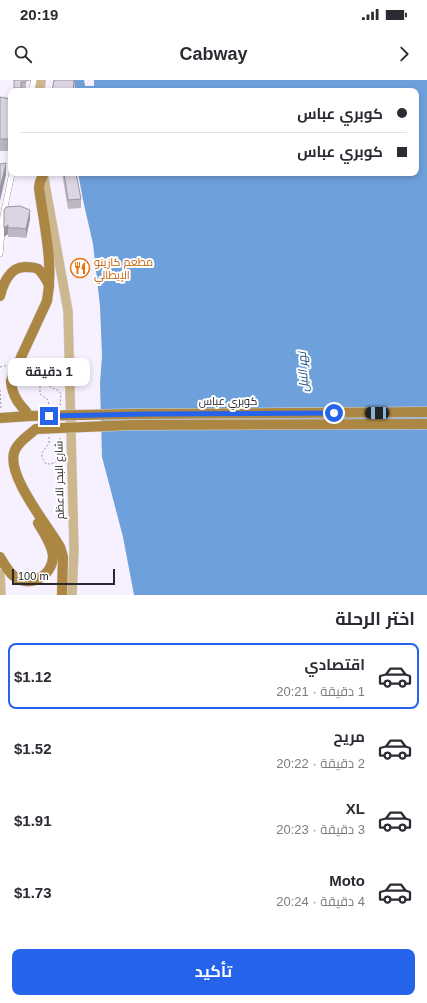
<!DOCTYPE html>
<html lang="ar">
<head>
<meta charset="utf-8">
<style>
  body { margin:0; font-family:Arial,Cairo,sans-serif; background:#f2f2f3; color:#2b2b33; direction:rtl; height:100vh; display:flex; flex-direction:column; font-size:15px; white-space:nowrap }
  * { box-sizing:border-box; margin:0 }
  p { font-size:13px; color:#7c7c81 }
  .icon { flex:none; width:22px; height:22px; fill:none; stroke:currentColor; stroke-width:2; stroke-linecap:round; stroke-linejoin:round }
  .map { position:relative; height:515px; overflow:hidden; direction:ltr }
  .drawer { display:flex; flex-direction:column; background:#fff; flex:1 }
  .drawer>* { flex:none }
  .top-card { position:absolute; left:8px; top:8px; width:411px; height:88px; border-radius:8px; box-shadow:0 2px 6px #0003; direction:rtl; display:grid; align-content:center; height:88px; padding:0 12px; background:#fff }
  .scale { position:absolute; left:12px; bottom:10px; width:103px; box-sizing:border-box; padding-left:4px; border:2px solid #2a272d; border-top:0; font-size:11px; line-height:14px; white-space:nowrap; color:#2a272d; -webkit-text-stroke:3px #fff; paint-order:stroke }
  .end { position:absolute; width:18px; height:18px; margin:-9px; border:5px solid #2563eb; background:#fff; box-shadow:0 0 0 2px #fff }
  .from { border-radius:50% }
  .bubble { position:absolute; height:28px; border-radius:8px; background:#fff; box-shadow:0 2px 6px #0003; font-size:13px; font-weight:700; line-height:28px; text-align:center; direction:rtl }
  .car { position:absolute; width:12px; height:24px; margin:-12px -6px; border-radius:5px; box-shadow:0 0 3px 1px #0007; background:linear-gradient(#222 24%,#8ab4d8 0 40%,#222 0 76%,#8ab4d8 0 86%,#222 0) }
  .top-card b { display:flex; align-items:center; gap:14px; height:38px; font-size:15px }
  .top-card b+b { border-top:1px solid #e1e1e2 }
  .top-card i { width:10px; height:10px; background:#2b2b33 }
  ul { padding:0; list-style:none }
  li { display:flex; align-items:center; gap:12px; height:66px; margin:0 8px 6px; padding:0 4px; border:2px solid transparent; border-radius:8px }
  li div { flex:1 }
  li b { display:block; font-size:15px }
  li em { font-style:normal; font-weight:700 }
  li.active { border-color:#2563eb }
  li>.icon { width:36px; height:36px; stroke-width:1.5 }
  h2 { padding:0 12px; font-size:18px; line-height:48px }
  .button { display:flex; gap:8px; margin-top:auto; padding:8px 12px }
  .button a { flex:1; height:46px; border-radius:8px; background:#2563eb; color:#fff; font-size:16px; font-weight:700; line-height:46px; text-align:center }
  .status { display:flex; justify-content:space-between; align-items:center; height:28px; padding:0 20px; background:#fff; direction:ltr }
  .status svg { height:11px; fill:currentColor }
  header { display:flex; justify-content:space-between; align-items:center; height:52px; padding:0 12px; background:#fff; font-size:18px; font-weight:700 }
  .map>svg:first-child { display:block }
</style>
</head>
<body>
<div class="status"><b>20:19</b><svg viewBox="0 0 49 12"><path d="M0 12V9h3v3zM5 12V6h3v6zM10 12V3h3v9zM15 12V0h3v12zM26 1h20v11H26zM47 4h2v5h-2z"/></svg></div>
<header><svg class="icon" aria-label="forward" viewBox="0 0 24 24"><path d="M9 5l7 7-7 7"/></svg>Cabway<svg class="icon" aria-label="search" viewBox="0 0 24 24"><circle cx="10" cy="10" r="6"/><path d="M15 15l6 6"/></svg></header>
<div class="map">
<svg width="427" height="515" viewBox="0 0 427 515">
  <rect width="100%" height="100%" fill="#f7f1ff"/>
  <path fill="#6ea1db" d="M75,0H427V515H134L123,457L102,377L100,303L102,276L100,226L93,164L83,120L78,93H416V11H75Z"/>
  <path fill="#f7f1ff" d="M84,0H94V6H85Z"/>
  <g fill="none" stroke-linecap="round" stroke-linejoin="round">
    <g stroke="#6d6774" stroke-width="6">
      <g id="street">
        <path d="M31,11L34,0"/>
        <path d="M0,174L3,136L12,93"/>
      </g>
    </g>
    <g stroke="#d4d4d5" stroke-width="10">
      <g id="primary">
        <path d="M40,11L41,0"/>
        <path d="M43,93L68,231L74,471L72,515"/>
        <path d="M0,494L1,515"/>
      </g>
    </g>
    <g stroke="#d4d4d5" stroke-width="11">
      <g id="highway">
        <path d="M0,216C3,204 10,187 25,187C29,187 34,187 38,189C43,193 46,199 49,205"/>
        <path d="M22,275L47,221C54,184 44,145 39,108L40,102L43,95"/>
        <path d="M11,301C12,317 20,325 30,336"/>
        <path d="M0,338L30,336"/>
        <path d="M36,349C29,355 19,361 15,370C4,393 48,446 60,467L63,477L62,515"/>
        <path d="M0,477C4,484 8,492 15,497C30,508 52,496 53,477C53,466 44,453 38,443"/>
      </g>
    </g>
    <g stroke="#9b96a1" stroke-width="1" stroke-dasharray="2 2" stroke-linecap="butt">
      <path d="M75,4H85"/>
      <path d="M0,287L3,286H8"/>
      <path d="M24,294L59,311L61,314L60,326"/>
      <path d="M40,302V314L48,320L49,326"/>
      <path d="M0,310L1,329"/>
      <path d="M49,357V363L42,373V378L46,384C53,384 57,383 60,377V357"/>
    </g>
    <use href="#street" stroke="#fff" stroke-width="5.5"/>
    <use href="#primary" stroke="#cdb78f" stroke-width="9"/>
    <use href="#highway" stroke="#ac8744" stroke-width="10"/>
    <g stroke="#d4d4d5" stroke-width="11" stroke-linecap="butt">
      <g id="highway-bridge">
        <path d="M11,301L22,275"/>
        <path d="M30,336L131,334L427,332"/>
        <path d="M36,349L132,345L427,344"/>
      </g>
    </g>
    <use href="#highway-bridge" stroke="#ac8744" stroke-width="10"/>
  </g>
  <g fill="#bcb7c3">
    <path d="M14,0H31V1H26V11H14Z"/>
    <path d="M0,17L11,20V71H0Z"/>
    <path d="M62,93H76L81,119V128L68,129Z"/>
    <path d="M30,139L26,158L18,157H8V154L4,157V148Z"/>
  </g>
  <g fill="#99959f">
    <path d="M74,0H75L74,11H73Z"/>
    <path d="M6,83V95L0,121V109Z"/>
    <path d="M30,130V139L26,158V149Z"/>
    <path d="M8,145V154L4,157V148Z"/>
  </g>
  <g fill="#dbd5e3" stroke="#99959f">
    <path d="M14,0H26V2H21V8H14Z"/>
    <path d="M54,0H74L73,11H52Z"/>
    <path d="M0,17L10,19L11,20V59H0Z"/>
    <path d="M6,83L0,109V84Z"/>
    <path d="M64,93H76L81,119L68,120Z"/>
    <path d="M20,126L30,130L26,149L18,148H8V145L4,148V130L6,127Z"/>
  </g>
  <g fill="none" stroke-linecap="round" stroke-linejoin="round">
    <path stroke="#2563eb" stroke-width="5" d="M49,336L146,334L334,333"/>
  </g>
  <defs>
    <g id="restaurant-ring" transform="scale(1)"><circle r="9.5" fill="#fff" stroke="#e8710a" stroke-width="1.5"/><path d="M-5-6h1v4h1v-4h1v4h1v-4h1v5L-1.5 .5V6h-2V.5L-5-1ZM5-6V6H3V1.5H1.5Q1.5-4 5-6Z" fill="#e8710a"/></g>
  </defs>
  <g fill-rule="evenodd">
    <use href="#restaurant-ring" x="80" y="188"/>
  </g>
  <g text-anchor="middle" stroke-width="4" stroke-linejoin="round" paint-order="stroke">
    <g font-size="11" fill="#c56008" stroke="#fff" text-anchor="start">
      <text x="94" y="186">مطعم كازينو<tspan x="94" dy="13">الإيطالي</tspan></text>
    </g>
    <g font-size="11" fill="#2a272d" stroke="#fff">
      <text x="228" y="325">كوبري عباس</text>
      <text transform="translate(59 400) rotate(-91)" y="4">شارع البحر الاعظم</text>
    </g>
    <g font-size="12" font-style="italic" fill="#1b4f86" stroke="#fff">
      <text transform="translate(303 292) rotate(-93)" y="4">نهر النيل</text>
    </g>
  </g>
</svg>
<div class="scale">100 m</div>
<i class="end from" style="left:334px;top:333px"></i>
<i class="end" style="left:49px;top:336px"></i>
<div class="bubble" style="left:8px;top:278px;width:82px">1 دقيقة</div>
<i class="car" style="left:377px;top:333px;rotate:270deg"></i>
<div class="top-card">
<b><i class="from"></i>كوبري عباس</b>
<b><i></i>كوبري عباس</b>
</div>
</div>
<section class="drawer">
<h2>اختر الرحلة</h2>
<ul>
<li class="active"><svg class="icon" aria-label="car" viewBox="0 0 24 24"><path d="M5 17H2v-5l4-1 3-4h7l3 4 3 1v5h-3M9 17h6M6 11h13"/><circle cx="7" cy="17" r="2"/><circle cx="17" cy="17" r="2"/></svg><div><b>اقتصادي</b><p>1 دقيقة · 20:21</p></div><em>$1.12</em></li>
<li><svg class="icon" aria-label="car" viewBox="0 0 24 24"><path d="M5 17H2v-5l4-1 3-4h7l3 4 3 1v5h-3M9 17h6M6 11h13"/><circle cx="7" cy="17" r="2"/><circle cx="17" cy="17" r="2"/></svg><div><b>مريح</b><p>2 دقيقة · 20:22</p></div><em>$1.52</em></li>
<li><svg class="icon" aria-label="car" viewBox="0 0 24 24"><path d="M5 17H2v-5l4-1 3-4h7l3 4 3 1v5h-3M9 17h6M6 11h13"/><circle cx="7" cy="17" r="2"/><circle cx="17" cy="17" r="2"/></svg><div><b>XL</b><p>3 دقيقة · 20:23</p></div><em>$1.91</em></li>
<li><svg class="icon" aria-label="car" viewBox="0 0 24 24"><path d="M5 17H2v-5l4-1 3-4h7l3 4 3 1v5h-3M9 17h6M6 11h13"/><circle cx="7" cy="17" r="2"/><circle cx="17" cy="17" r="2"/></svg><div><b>Moto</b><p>4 دقيقة · 20:24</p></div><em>$1.73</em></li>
</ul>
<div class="button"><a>تأكيد</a></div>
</section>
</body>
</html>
